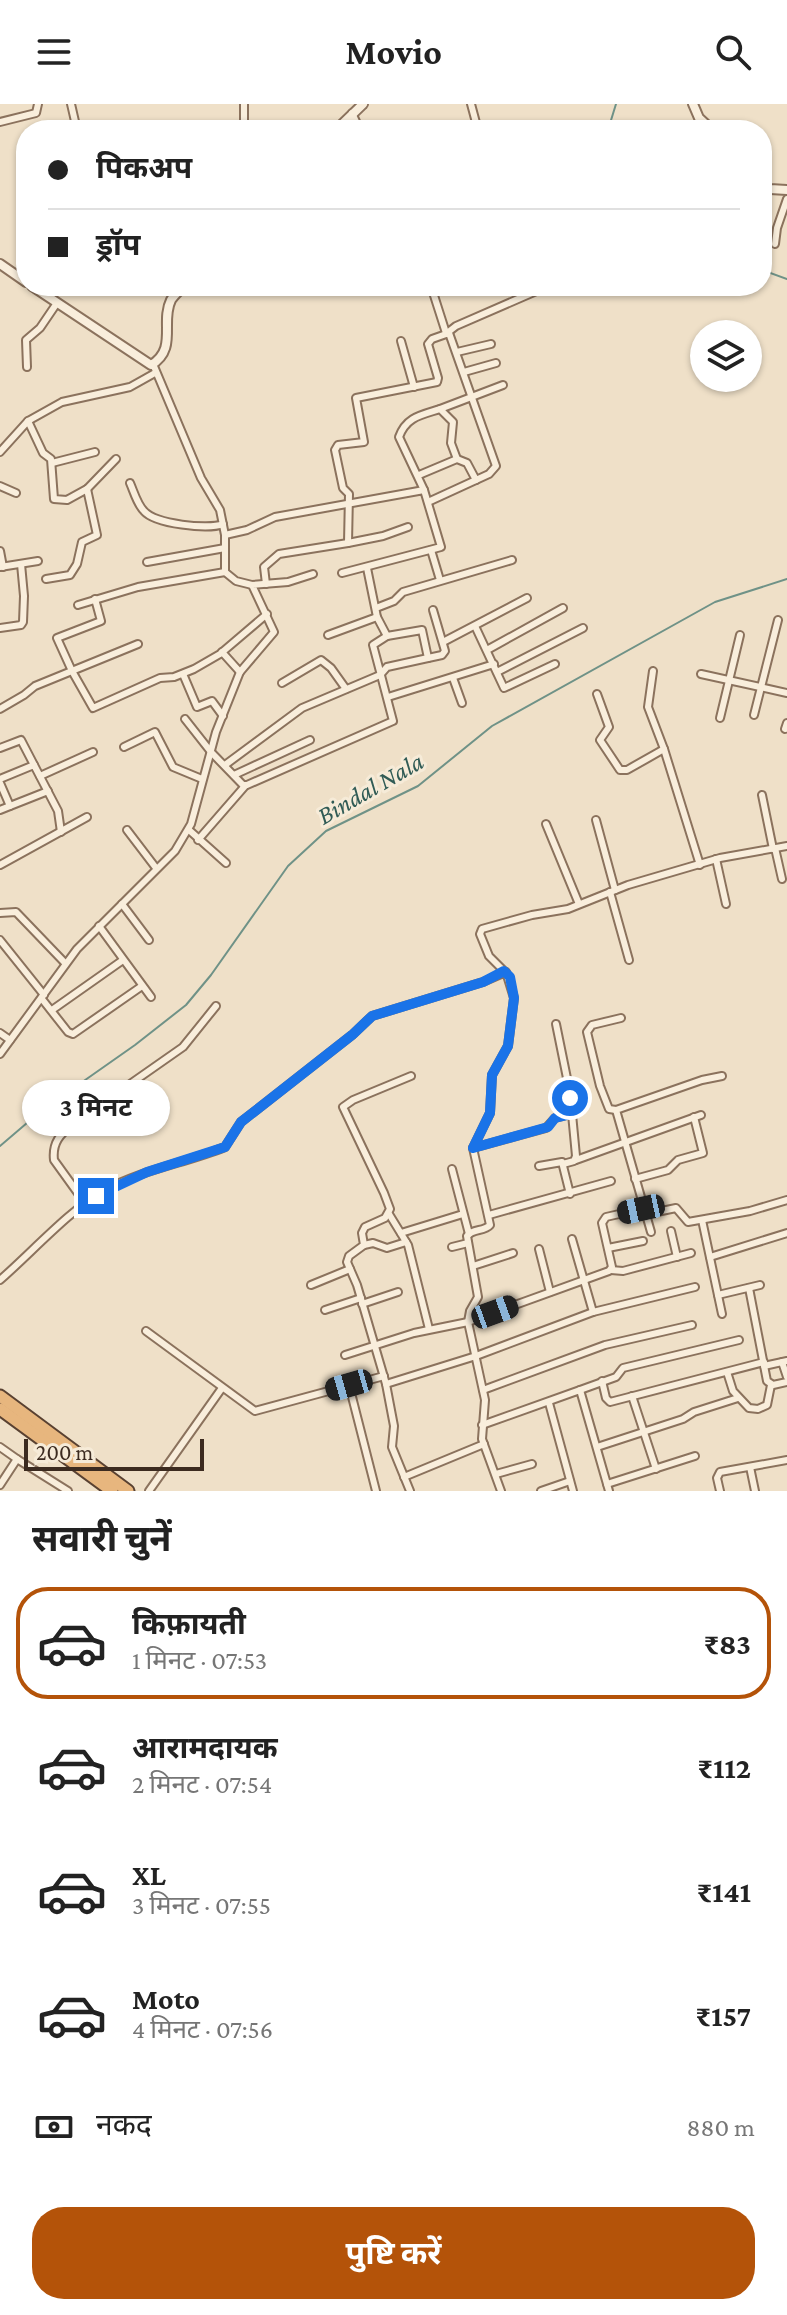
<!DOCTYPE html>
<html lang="hi">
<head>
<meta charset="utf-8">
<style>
  body { margin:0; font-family:"Crimson Pro","Noto Sans Devanagari",serif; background:#f6f6f6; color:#222; height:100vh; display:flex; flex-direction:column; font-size:30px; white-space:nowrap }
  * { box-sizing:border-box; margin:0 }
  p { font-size:26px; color:#767676 }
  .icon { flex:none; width:44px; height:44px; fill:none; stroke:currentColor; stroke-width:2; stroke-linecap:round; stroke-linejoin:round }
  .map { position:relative; height:1387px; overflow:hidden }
  .details { display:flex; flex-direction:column; background:#fff; flex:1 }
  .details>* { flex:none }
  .top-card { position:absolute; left:16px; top:16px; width:756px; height:176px; border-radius:32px; box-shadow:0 2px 6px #0004; display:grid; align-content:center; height:176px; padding:0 32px; background:#fff }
  .tools { position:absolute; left:690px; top:216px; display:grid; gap:16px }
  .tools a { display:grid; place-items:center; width:72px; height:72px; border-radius:50%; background:#fff; box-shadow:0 2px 6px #0004; font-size:40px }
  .scale { position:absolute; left:24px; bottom:20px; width:180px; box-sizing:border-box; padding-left:8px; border:4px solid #3c2b20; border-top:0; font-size:22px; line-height:28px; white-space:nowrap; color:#3c2b20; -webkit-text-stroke:6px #f6ebd8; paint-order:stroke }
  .end { position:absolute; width:36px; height:36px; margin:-18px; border:10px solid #1a73e8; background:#fff; box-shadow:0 0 0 4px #fff }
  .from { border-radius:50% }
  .bubble { position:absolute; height:56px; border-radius:28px; background:#fff; box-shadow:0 2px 6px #0004; font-size:26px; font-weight:700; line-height:56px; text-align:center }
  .car { position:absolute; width:24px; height:48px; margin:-24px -12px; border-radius:10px; box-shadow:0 0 6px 2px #0007; background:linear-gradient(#222 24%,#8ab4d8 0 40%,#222 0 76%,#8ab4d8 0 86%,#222 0) }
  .top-card b { display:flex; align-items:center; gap:28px; height:76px; font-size:30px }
  .top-card b+b { border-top:2px solid #e0e0e0 }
  .top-card i { width:20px; height:20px; background:#222 }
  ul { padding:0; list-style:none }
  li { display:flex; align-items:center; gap:24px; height:112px; margin:0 16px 12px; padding:0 16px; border:4px solid transparent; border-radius:32px }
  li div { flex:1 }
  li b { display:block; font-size:30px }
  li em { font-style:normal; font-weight:700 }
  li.on { border-color:#b45309 }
  li>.icon { width:72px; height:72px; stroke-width:1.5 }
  h2 { padding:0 32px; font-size:36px; line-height:96px }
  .pay { display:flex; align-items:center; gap:20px; height:88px; padding:0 32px; font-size:30px }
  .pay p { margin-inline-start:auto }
  .cta { display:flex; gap:16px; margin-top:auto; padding:16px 32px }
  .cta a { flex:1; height:92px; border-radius:32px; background:#b45309; color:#fff; font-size:32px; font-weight:700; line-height:92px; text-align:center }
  header { display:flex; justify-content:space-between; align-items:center; height:104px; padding:0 32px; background:#fff; font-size:36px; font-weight:700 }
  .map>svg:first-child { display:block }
</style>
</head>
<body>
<header><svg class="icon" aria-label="menu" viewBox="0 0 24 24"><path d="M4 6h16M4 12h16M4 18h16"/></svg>Movio<svg class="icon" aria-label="search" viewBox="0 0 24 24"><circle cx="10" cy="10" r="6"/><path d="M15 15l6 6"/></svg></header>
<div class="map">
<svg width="787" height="1387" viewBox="0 0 787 1387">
  <rect width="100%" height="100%" fill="#efe0c8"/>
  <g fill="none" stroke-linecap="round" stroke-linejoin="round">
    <g stroke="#6f9287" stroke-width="2">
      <path d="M608,26L616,0"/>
      <path d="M762,166L787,175"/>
      <path d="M0,1042L41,1007L135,941L186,901L211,871L288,762L326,727L418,682L492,622L715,498L787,475"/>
    </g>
    <g stroke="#8b725d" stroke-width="10">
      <g id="minor">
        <path d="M71,0L77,26"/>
        <path d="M244,0V26"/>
        <path d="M471,0L478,26"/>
        <path d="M352,9L360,26"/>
        <path d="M0,18L36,9L38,0"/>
        <path d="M775,140L777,124L787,95"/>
        <path d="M431,182L446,229"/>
        <path d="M447,229L456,222L548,182"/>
        <path d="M401,237L414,283"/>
        <path d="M457,248L491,240"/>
        <path d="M153,260L201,374L220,406L225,431V468L236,477L252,481"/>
        <path d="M27,263L26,236L40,224L57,199"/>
        <path d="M464,268L496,259"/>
        <path d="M440,305L503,281"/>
        <path d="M28,317L62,298L130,283L155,269"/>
        <path d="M0,348L28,317L43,349L51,355L54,395L67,396L87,385L97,431L82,438L77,460L70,471L46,475"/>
        <path d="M52,359L95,348"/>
        <path d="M419,371L457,355L467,359L476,376"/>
        <path d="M130,379C134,388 137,400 144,407C155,420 208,426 223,420"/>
        <path d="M0,382L16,389"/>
        <path d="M87,385L116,355"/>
        <path d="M424,386L399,333C406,313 421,311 440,305L453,318L451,339L457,355"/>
        <path d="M225,431L247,426L275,413L424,386L441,443L342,469"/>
        <path d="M348,439L383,432L408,423"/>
        <path d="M431,446L440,476"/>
        <path d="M0,447L3,463"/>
        <path d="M147,458L225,444"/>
        <path d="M0,463L38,457"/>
        <path d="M266,480L264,463L279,450L348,439L349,390L343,384L335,346L338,341L364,338L356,294L437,278L438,274L428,240L432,235L449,229L496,362L489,370L428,398"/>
        <path d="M95,495L101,517L57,534L72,567L93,604L160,574L174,573L194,565L220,550L267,510"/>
        <path d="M78,501L138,483L225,468"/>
        <path d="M376,504L394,497L403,488L512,456"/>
        <path d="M475,522L504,584L555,560"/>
        <path d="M0,524L21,521L23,518L24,492L21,460"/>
        <path d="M328,531L377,513"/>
        <path d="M443,538L527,494"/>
        <path d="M487,546L563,504"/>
        <path d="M222,548L240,568"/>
        <path d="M428,554L442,551L445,547L433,506"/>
        <path d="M653,567L648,603L664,645L700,761"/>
        <path d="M497,568L583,524"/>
        <path d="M183,570L197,603L212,597L223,612"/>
        <path d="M701,570L787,589"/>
        <path d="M453,574L462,599"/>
        <path d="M282,579L321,556L331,564L346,585"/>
        <path d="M597,590L609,623L600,636L620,666H627L664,645"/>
        <path d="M388,593L494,560"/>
        <path d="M0,605L24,591L35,582L138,540"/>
        <path d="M754,611L778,516"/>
        <path d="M720,614L740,531"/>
        <path d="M185,615L211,648L243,681H247L393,617L373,541L387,532"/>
        <path d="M785,625L787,619"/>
        <path d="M124,643L155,628L173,663L202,675"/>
        <path d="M0,644L21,636L34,661"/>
        <path d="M225,661L302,604L380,571L387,563L428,554L422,526L387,532L377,513L367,464"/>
        <path d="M234,671L310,636"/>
        <path d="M40,672L93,648"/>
        <path d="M0,675L34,661L58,707L61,728"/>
        <path d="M0,679L10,702L0,706"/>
        <path d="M762,691L773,745"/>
        <path d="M10,702L48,687"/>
        <path d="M596,716L615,786"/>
        <path d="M546,720L579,800"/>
        <path d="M127,726L156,764"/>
        <path d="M189,726L226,759"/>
        <path d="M198,736L245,682"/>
        <path d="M775,744L782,775"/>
        <path d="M716,755L726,800"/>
        <path d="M0,761L87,713"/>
        <path d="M610,788L629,856"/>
        <path d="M122,800L149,836"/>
        <path d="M0,809L16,808L65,859"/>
        <path d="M99,822L151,893"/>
        <path d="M0,836L44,891"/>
        <path d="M504,867L489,852L480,830L482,825L532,811L568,805L628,781L720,754L787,742"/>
        <path d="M42,895L68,928L73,930L142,882"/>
        <path d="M52,906L123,856"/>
        <path d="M556,920L570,989L576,1052L574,1057L563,1060"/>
        <path d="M0,929L10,936"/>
        <path d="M0,950L77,845L175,747L191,720L216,628L240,568L274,528L252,481L288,478L313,470"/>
        <path d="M616,1006L609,1005L600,982L587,928L592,921L621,914"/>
        <path d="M473,1044L546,1024L555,1014L571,1010"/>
        <path d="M576,1056L701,1011"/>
        <path d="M539,1062L562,1058L570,1090"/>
        <path d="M452,1065L469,1130"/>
        <path d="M635,1075L668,1066L678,1056L703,1049L694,1013"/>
        <path d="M85,1099L54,1056C52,1039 60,1030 73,1020L183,943L216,902"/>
        <path d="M389,1110L408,1141L429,1225"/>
        <path d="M489,1111L611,1077"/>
        <path d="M702,1116L722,1210"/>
        <path d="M671,1127L677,1153"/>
        <path d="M651,1128L616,1006L702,976L722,972"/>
        <path d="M401,1129L463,1110"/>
        <path d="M572,1135L593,1208"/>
        <path d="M364,1141L373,1139L387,1144L406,1138"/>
        <path d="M452,1143L468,1139"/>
        <path d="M608,1144L643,1137"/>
        <path d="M539,1145L550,1188"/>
        <path d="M710,1153L787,1129"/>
        <path d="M473,1162L513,1149"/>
        <path d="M611,1166L623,1167L691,1149"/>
        <path d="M0,1176C30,1150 70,1106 103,1087C141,1066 185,1059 225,1043L241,1018L352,931L372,912L483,878L506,868L514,894L508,942L492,971L490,1009L473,1044L490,1121C484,1128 473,1124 467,1132L478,1193L470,1207L468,1218L485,1296L482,1335L501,1387"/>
        <path d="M311,1181L350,1165"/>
        <path d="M749,1184L767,1277L773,1281L787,1278"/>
        <path d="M718,1191L760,1181"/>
        <path d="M362,1200L398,1188"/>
        <path d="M325,1206L361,1194"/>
        <path d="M146,1227L255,1307L384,1272"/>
        <path d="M345,1251L414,1229L468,1218L609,1167L612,1163L602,1119L606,1113L641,1105L652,1109L676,1104L688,1118L750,1107L787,1096"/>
        <path d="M782,1258L787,1273"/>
        <path d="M764,1262L787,1257"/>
        <path d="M727,1268L733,1287L749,1304L758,1305L767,1301L771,1281"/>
        <path d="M602,1277L606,1294L610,1298L764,1258"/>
        <path d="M386,1280L476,1252L593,1208L695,1183"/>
        <path d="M349,1281L376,1387"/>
        <path d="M483,1286L605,1241L692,1221"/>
        <path d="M580,1286L616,1273L623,1264L739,1236"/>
        <path d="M632,1292L656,1365"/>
        <path d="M549,1299L573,1387"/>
        <path d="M482,1321L580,1286L609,1387"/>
        <path d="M0,1343L17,1355"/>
        <path d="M597,1343L683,1315L694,1308L738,1294"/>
        <path d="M750,1363L755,1387"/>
        <path d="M496,1370L532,1360"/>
        <path d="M404,1373L484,1340"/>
        <path d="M607,1380L695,1352"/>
        <path d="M0,1381L17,1355L68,1387"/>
        <path d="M149,1387L222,1284"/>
        <path d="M410,1387L392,1343L394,1322L386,1280L357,1181L347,1158L349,1152L364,1141L362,1129L365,1123L385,1114L390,1105L384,1089L343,1003L353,996L411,972"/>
        <path d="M541,1387L570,1377"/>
        <path d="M720,1387L717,1374L720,1368L787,1356"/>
      </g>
    </g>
    <g stroke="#8b725d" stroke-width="12">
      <g id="tertiary">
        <path d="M693,0L699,14L712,26"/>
        <path d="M336,26L363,0"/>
        <path d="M762,81L770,85L787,86"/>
        <path d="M0,160L26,178"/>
        <path d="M32,182L151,261C178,245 160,218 171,196C174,191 180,186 184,182"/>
      </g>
    </g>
    <g stroke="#594131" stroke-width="15">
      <g id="trunk">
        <path d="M0,1292L128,1387"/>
        <path d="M0,1305L112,1387"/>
      </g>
    </g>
    <use href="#minor" stroke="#f9eedc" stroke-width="6"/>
    <use href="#tertiary" stroke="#f9eedc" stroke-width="8"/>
    <use href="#trunk" stroke="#e7b67e" stroke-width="11"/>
  </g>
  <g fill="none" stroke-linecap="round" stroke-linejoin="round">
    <path stroke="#1a73e8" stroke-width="10" d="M96,1092L147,1068L225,1043L241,1018L352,931L372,912L483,878L504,867L510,873L514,894L508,942L492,971L490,1009L473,1044L548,1023L555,1014L571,1010L570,994"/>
  </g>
  <g text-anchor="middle" stroke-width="6" stroke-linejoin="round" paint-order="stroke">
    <g font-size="26" font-style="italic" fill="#305b55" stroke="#f6ebd8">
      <text transform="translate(370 684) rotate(-30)" y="9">Bindal Nala</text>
    </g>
  </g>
</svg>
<div class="tools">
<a><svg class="icon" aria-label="layers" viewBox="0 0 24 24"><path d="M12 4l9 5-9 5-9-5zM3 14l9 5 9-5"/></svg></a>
</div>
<div class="scale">200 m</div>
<i class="end from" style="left:570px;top:994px"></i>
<i class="end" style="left:96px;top:1092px"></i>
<div class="bubble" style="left:22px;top:976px;width:148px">3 मिनट</div>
<i class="car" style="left:641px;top:1105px;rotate:258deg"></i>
<i class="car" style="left:495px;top:1208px;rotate:70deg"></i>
<i class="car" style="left:349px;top:1281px;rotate:254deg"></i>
<div class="top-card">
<b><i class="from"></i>पिकअप</b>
<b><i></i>ड्रॉप</b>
</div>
</div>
<section class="details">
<h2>सवारी चुनें</h2>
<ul>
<li class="on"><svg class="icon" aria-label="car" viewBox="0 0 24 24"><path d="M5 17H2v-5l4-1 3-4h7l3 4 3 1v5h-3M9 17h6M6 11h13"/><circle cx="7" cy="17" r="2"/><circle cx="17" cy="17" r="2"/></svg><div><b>किफ़ायती</b><p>1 मिनट · 07:53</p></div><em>₹83</em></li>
<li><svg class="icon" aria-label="car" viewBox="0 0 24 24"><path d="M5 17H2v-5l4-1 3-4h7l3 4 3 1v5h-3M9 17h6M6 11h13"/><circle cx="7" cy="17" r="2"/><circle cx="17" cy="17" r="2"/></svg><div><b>आरामदायक</b><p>2 मिनट · 07:54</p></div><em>₹112</em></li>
<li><svg class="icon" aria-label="car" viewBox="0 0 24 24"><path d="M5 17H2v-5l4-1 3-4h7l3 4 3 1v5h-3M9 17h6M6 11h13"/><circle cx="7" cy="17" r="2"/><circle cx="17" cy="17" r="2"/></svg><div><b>XL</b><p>3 मिनट · 07:55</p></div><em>₹141</em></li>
<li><svg class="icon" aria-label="car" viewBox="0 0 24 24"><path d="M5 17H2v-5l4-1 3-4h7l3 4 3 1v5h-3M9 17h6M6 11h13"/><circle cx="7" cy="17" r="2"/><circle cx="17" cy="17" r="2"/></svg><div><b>Moto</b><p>4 मिनट · 07:56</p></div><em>₹157</em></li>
</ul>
<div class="pay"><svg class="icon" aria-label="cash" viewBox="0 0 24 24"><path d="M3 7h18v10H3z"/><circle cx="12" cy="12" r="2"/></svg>नकद<p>880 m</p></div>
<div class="cta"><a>पुष्टि करें</a></div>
</section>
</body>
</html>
